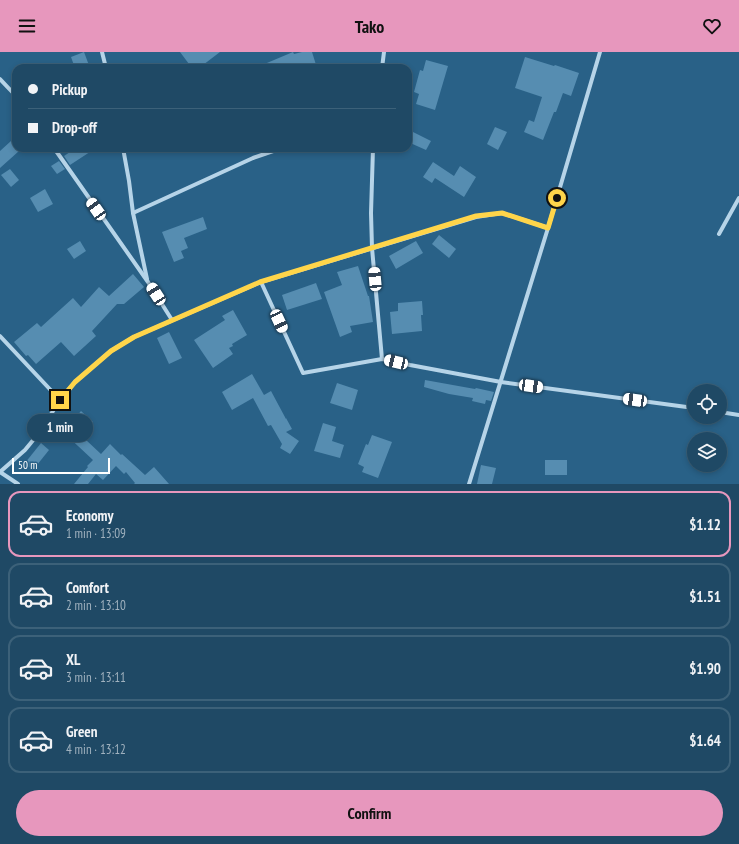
<!DOCTYPE html>
<html lang="en">
<head>
<meta charset="utf-8">
<style>
  body { margin:0; font-family:"PT Sans Narrow",sans-serif; background:#27506b; color:#f1f3f6; height:100vh; display:flex; flex-direction:column; font-size:15px; white-space:nowrap }
  * { box-sizing:border-box; margin:0 }
  p { font-size:13px; color:#a1b2bf }
  .icon { flex:none; width:22px; height:22px; fill:none; stroke:currentColor; stroke-width:2; stroke-linecap:round; stroke-linejoin:round }
  .map { position:relative; height:432px; overflow:hidden }
  .side { display:flex; flex-direction:column; background:#1f4965; flex:1 }
  .side>* { flex:none }
  .guide { position:absolute; left:12px; top:12px; width:400px; height:88px; border-radius:12px; box-shadow:0 2px 6px #0003,0 0 0 1px #3c6179; display:grid; align-content:center; height:88px; padding:0 16px; background:#1f4965 }
  .controls { position:absolute; left:687px; top:332px; display:grid; gap:8px }
  .controls a { display:grid; place-items:center; width:40px; height:40px; border-radius:50%; background:#1f4965; box-shadow:0 2px 6px #0003,0 0 0 1px #3c6179; font-size:20px }
  .scale { position:absolute; left:12px; bottom:10px; width:98px; box-sizing:border-box; padding-left:4px; border:2px solid #fff; border-top:0; font-size:11px; line-height:14px; white-space:nowrap; color:#fff; -webkit-text-stroke:3px #296187; paint-order:stroke }
  .end { position:absolute; width:18px; height:18px; margin:-9px; border:5px solid #ffd54a; background:#111; box-shadow:0 0 0 2px #111 }
  .from { border-radius:50% }
  .bubble { position:absolute; height:28px; border-radius:14px; background:#1f4965; box-shadow:0 2px 6px #0003,0 0 0 1px #3c6179; font-size:13px; font-weight:700; line-height:28px; text-align:center }
  .car { position:absolute; width:12px; height:24px; margin:-12px -6px; border-radius:5px; box-shadow:0 0 3px 1px #0007; background:linear-gradient(#fff 24%,#345 0 40%,#fff 0 76%,#345 0 86%,#fff 0) }
  .guide b { display:flex; align-items:center; gap:14px; height:38px; font-size:15px }
  .guide b+b { border-top:1px solid #3c6179 }
  .guide i { width:10px; height:10px; background:#f1f3f6 }
  ul { padding:7px 0 0; list-style:none }
  li { display:flex; align-items:center; gap:12px; height:66px; margin:0 8px 6px; padding:0 8px; border:2px solid #3c6179; border-radius:12px }
  li div { flex:1 }
  li b { display:block; font-size:15px }
  li em { font-style:normal; font-weight:700 }
  li.current { border-color:#e797bd }
  li>.icon { width:36px; height:36px; stroke-width:1.5 }
  .cta { display:flex; gap:8px; margin-top:auto; padding:8px 16px }
  .cta a { flex:1; height:46px; border-radius:24px; background:#e797bd; color:#111; font-size:16px; font-weight:700; line-height:46px; text-align:center }
  header { display:flex; justify-content:space-between; align-items:center; height:52px; padding:0 16px; background:#e797bd; color:#111; font-size:18px; font-weight:700 }
  .map>svg:first-child { display:block }
</style>
</head>
<body>
<header><svg class="icon" aria-label="menu" viewBox="0 0 24 24"><path d="M4 6h16M4 12h16M4 18h16"/></svg>Tako<svg class="icon" aria-label="heart" viewBox="0 0 24 24"><path d="M12 20l-8-8c-3-5 5-10 8-4 3-6 11-1 8 4z"/></svg></header>
<div class="map">
<svg width="739" height="432" viewBox="0 0 739 432">
  <rect width="100%" height="100%" fill="#296187"/>
  <g fill="#568db1">
    <path d="M84,0L90,16H75L71,5Z"/>
    <path d="M180,0H220L199,16H192Z"/>
    <path d="M293,0L294,2L302,0H312L317,16H255Z"/>
    <path d="M525,5L554,14L555,13L579,21L571,44L563,41L556,60H554L543,88L524,80L529,68L534,70L542,45L515,36Z"/>
    <path d="M426,8L448,14L435,58L416,52L419,42L414,40L420,18L423,19Z"/>
    <path d="M495,75L507,80L498,98L487,92Z"/>
    <path d="M411,79L431,89L426,98L408,90V86Z"/>
    <path d="M11,89L16,96L19,99L0,116V99Z"/>
    <path d="M76,96H96L70,113L64,104Z"/>
    <path d="M59,109L65,117L57,122L51,114Z"/>
    <path d="M433,110L454,124L460,114L476,125L464,145L435,126L432,131L423,125Z"/>
    <path d="M10,117L19,128L11,135L1,123Z"/>
    <path d="M45,137L53,152L38,160L30,146Z"/>
    <path d="M203,165L207,177L184,186L188,196L181,199L184,206L174,210L162,180Z"/>
    <path d="M439,183L456,197L449,206L432,192Z"/>
    <path d="M80,189L86,199L74,207L67,197Z"/>
    <path d="M416,189L423,201L396,217L389,204Z"/>
    <path d="M358,214L368,244H369L373,270L350,274L352,280L340,285L324,240L342,233L337,220Z"/>
    <path d="M133,222L144,235L124,252H117L92,279L96,284L74,304L61,290L36,312L28,303L26,304L14,290L37,271L41,275L73,246L81,255L99,235L109,244Z"/>
    <path d="M316,231L322,247L287,258L282,243Z"/>
    <path d="M422,249L423,263H421L422,279L392,282L390,260L398,259V251Z"/>
    <path d="M233,258L247,283L232,292L233,294L229,296L233,302L213,316L194,288L225,268L222,264Z"/>
    <path d="M169,280L182,306L169,312L157,286Z"/>
    <path d="M252,322L264,343L271,339L286,367V366L292,377L286,380L299,389L290,402L280,396L282,392L271,373L268,374L253,346L232,358L222,340Z"/>
    <path d="M425,328L475,337L476,336L494,340L491,349L486,348L485,352L472,349L473,346L449,342L424,335Z"/>
    <path d="M337,331L358,338L352,358L330,351Z"/>
    <path d="M81,359L93,370L83,381L89,386L86,388L101,402L110,392L121,403L122,402L145,423L154,415L169,432H134L135,431L126,420L124,422L116,414L103,428L96,422L88,432H74L88,415L87,414L93,408L63,380Z"/>
    <path d="M323,371L336,375L332,389L344,393L340,406L314,399Z"/>
    <path d="M372,383L392,390L378,426L362,420L364,415L358,412L366,392L368,393Z"/>
    <path d="M41,391L49,398L33,418L25,411Z"/>
    <rect x="545" y="408" width="22" height="15"/>
    <path d="M481,413L496,416L492,432H477Z"/>
  </g>
  <g fill="none" stroke-linecap="round" stroke-linejoin="round">
    <g stroke="#b6d4e8" stroke-width="4">
      <path d="M102,0L106,16"/>
      <path d="M382,16L384,0"/>
      <path d="M0,27L16,44"/>
      <path d="M54,96L148,230L172,268"/>
      <path d="M123,96L129,129L133,161L147,227"/>
      <path d="M373,96L371,161L372,196L382,307"/>
      <path d="M133,161L253,106L282,96"/>
      <path d="M719,182L739,146"/>
      <path d="M261,230L303,321L382,307L410,313L501,330L694,356"/>
      <path d="M0,284L60,348"/>
      <path d="M720,360L739,363"/>
      <path d="M0,420L25,398L39,381L60,348L75,330L111,299L134,285L261,230L476,165L502,161L548,176"/>
      <path d="M0,420L18,432"/>
      <path d="M469,432L548,176L600,0"/>
    </g>
  </g>
  <g fill="none" stroke-linecap="round" stroke-linejoin="round">
    <path stroke="#ffd54a" stroke-width="5" d="M60,348L75,330L111,299L134,285L260,230L476,164L502,161L548,176L557,146"/>
  </g>
</svg>
<div class="controls">
<a><svg class="icon" aria-label="locate" viewBox="0 0 24 24"><circle cx="12" cy="12" r="6"/><path d="M12 2v4M12 18v4M2 12h4M18 12h4"/></svg></a>
<a><svg class="icon" aria-label="layers" viewBox="0 0 24 24"><path d="M12 4l9 5-9 5-9-5zM3 14l9 5 9-5"/></svg></a>
</div>
<div class="scale">50 m</div>
<i class="end from" style="left:557px;top:146px"></i>
<i class="end" style="left:60px;top:348px"></i>
<div class="bubble" style="left:27px;top:362px;width:66px">1 min</div>
<i class="car" style="left:96px;top:157px;rotate:325deg"></i>
<i class="car" style="left:375px;top:227px;rotate:355deg"></i>
<i class="car" style="left:156px;top:242px;rotate:327deg"></i>
<i class="car" style="left:279px;top:269px;rotate:155deg"></i>
<i class="car" style="left:396px;top:310px;rotate:283deg"></i>
<i class="car" style="left:531px;top:334px;rotate:98deg"></i>
<i class="car" style="left:635px;top:348px;rotate:278deg"></i>
<div class="guide">
<b><i class="from"></i>Pickup</b>
<b><i></i>Drop-off</b>
</div>
</div>
<section class="side">
<ul>
<li class="current"><svg class="icon" aria-label="car" viewBox="0 0 24 24"><path d="M5 17H2v-5l4-1 3-4h7l3 4 3 1v5h-3M9 17h6M6 11h13"/><circle cx="7" cy="17" r="2"/><circle cx="17" cy="17" r="2"/></svg><div><b>Economy</b><p>1 min · 13:09</p></div><em>$1.12</em></li>
<li><svg class="icon" aria-label="car" viewBox="0 0 24 24"><path d="M5 17H2v-5l4-1 3-4h7l3 4 3 1v5h-3M9 17h6M6 11h13"/><circle cx="7" cy="17" r="2"/><circle cx="17" cy="17" r="2"/></svg><div><b>Comfort</b><p>2 min · 13:10</p></div><em>$1.51</em></li>
<li><svg class="icon" aria-label="car" viewBox="0 0 24 24"><path d="M5 17H2v-5l4-1 3-4h7l3 4 3 1v5h-3M9 17h6M6 11h13"/><circle cx="7" cy="17" r="2"/><circle cx="17" cy="17" r="2"/></svg><div><b>XL</b><p>3 min · 13:11</p></div><em>$1.90</em></li>
<li><svg class="icon" aria-label="car" viewBox="0 0 24 24"><path d="M5 17H2v-5l4-1 3-4h7l3 4 3 1v5h-3M9 17h6M6 11h13"/><circle cx="7" cy="17" r="2"/><circle cx="17" cy="17" r="2"/></svg><div><b>Green</b><p>4 min · 13:12</p></div><em>$1.64</em></li>
</ul>
<div class="cta"><a>Confirm</a></div>
</section>
</body>
</html>
